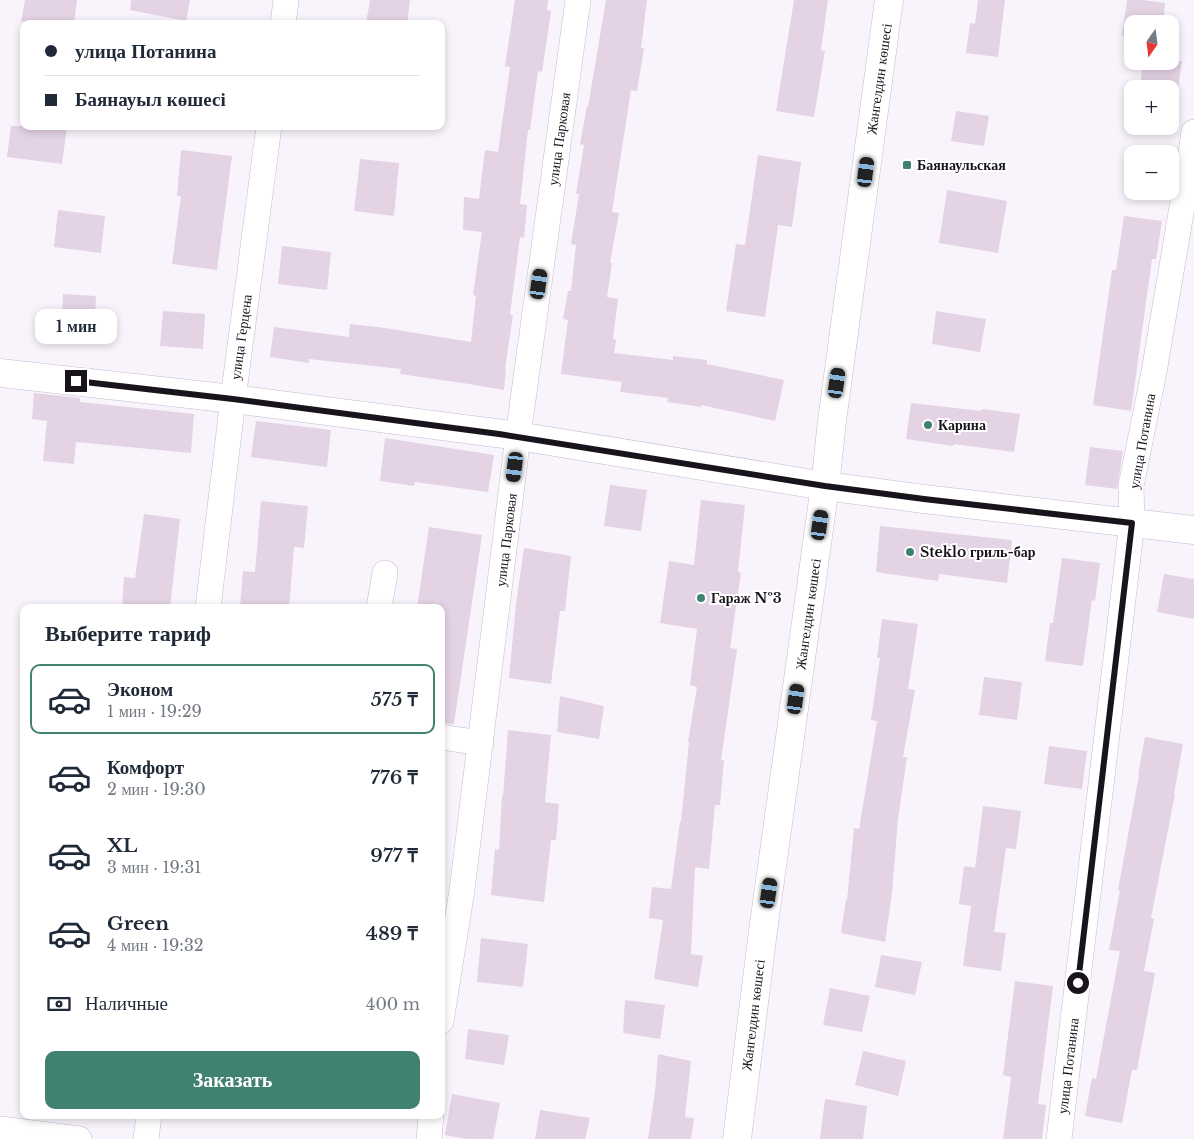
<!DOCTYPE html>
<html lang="ru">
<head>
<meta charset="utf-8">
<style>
  body { margin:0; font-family:"Libre Baskerville",serif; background:#f2f2f3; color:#1f2937; height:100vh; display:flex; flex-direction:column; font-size:19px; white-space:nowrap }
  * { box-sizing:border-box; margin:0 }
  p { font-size:16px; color:#747a83 }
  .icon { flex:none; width:28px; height:28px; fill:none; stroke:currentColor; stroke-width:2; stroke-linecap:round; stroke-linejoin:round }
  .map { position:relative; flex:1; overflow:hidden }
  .panel { position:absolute; left:20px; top:604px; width:425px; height:515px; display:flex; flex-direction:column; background:#fff; border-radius:10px; box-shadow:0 2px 8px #0003 }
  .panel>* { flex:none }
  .banner { position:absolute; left:20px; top:20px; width:425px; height:110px; border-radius:10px; box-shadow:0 2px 8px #0003; display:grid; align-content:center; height:110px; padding:0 25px; background:#fff }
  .needle { width:32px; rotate:194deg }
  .tools { position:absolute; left:1124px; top:15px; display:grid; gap:10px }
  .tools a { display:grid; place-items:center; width:55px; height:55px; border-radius:10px; background:#fff; box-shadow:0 2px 8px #0003; font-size:25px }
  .end { position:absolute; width:22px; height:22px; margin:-11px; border:6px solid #19141b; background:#fff; box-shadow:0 0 0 2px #fff }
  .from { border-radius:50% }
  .bubble { position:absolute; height:35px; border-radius:10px; background:#fff; box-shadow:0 2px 8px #0003; font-size:16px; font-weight:600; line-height:35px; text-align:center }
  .car { position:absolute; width:15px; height:30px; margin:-15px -8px; border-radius:6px; box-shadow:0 0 4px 1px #0007; background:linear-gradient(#222 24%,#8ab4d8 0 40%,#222 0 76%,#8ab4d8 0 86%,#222 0) }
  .banner b { display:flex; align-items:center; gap:18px; height:48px; font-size:19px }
  .banner b+b { border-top:1px solid #e0e1e3 }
  .banner i { width:12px; height:12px; background:#1f2937 }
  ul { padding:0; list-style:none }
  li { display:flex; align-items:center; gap:15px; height:70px; margin:0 10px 8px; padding:0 15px; border:2px solid transparent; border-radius:10px }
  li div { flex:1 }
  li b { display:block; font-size:19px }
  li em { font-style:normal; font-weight:600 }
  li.active { border-color:#418170 }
  li>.icon { width:45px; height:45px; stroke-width:1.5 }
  h2 { padding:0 25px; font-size:22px; line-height:60px }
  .pay { display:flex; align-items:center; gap:12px; height:55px; padding:0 25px; font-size:19px }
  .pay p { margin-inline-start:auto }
  .primary-button { display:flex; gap:10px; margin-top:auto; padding:10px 25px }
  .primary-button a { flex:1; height:58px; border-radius:10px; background:#418170; color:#fff; font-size:20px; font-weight:600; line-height:58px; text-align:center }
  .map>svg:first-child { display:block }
</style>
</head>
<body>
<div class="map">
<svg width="1194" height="1139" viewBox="0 0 1194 1139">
  <rect width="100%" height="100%" fill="#f9f4fc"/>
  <g fill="#e4d2e5">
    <path d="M25,0H77L74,24H25V22L21,21Z"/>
    <path d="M131,0H190L186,21L130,10Z"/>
    <path d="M370,0H410L407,24H366Z"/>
    <path d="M515,0H548L547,10L551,11L542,72L538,71L530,130H528L520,204L527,205L524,238L520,237L510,315H513L505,369H506L504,390L469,384L400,374L401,369L309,359V363L270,357L274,327L349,337L350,324L385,328L471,342L476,296L473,295L482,232L463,230L464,197L479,199L485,150L498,152L510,67L505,66Z"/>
    <path d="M606,0H647L641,48H644L637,91L631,90L612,212L619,213L610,263H612L607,297L618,299L613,339L616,340L614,353L673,360V356L707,360V364L784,380L775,421L701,405V407L667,402L668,398L620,392L622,382L561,374L568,320L563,319L568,291H571L576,245L571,244L579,194H576L584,145L580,144L587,106L588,107Z"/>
    <path d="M794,0H828L821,50L825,51L814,117L776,111Z"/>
    <path d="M978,0H1005L998,57L966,53L970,23L975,24Z"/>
    <path d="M1127,0H1143L1165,3L1163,24H1132V37L1122,36Z"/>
    <path d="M1170,60L1182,61L1178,89H1140L1143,61H1170Z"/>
    <path d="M956,111L989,116L984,146L951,141Z"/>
    <path d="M11,126H67L62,164L7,157Z"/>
    <path d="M181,150L232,156L217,270L172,264L181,196H177Z"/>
    <path d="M758,155L801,162L792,227L778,225L765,317L726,311L736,244L745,245Z"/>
    <path d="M360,159L399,163L394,216L354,211Z"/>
    <path d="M947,190L1007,201L998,253L939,243Z"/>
    <path d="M58,210L105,216L101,253L54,247Z"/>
    <path d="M1124,216L1162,221L1156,259H1152L1131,411L1093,405L1112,270H1116Z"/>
    <path d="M282,246L331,252L327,290L278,284Z"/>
    <path d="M63,294L96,296L94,336L61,333Z"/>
    <path d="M163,311L205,314L203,349L160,346Z"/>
    <path d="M936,311L986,319L980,352L932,344Z"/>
    <path d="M34,393L80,398V402L194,414L191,453L76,442L74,464L43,461L47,421L32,419Z"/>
    <path d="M911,403L981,411L982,409L1020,414L1014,452L954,444L953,446L906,439Z"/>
    <path d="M256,421L331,430L327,467L251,457Z"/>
    <path d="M385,438L494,455L488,492L415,482L414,486L380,481Z"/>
    <path d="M1090,447L1123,451L1117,489L1085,485Z"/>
    <path d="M610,485L647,490L641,531L604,526Z"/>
    <path d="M701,500L745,505L738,572L741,573L730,648L737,649L721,760H724L720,805H715L709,869L695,867L691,954L703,956L698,987L654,979L663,920L649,918L652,887L671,889L680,821L681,822L689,742H688L697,687L690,685L697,629L660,623L669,561L694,565Z"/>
    <path d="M261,501L308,506L304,548L294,547L289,608H240L243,571L255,572Z"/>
    <path d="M144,514L180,519L170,608H122L124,577L135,578Z"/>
    <path d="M880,526L1012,540L1007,583L939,574L938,581L876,572Z"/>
    <path d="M429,527L482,535L454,724L441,723V608H417Z"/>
    <path d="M524,548L571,556L565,611H560L551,684L509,678L516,604Z"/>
    <path d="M1062,558L1100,563L1095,601L1092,600L1083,666L1045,661L1050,623H1053Z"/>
    <path d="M1164,574L1194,579V619L1157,612Z"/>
    <path d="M882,619L918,624L908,689L915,690L903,757H907L898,819L892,893L885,942L841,933L846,900H847L854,828L859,829L877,721L871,720L880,658H877Z"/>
    <path d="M984,677L1022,682L1017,720L979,715Z"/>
    <path d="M560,696L604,706L599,739L557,732Z"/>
    <path d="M508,730L551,735L545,802L559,804L556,840H551L544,902L491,895L495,849L499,850L502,796H503Z"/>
    <path d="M1145,737L1183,744L1174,794H1175L1151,918L1154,919L1144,971L1155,973L1137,1070H1132L1122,1123L1085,1116L1092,1078L1096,1079L1120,951L1109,950L1120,890H1118L1139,775H1138Z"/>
    <path d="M1049,746L1087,751L1082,789L1044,784Z"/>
    <path d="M983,806L1021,811L1016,849L1006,848L994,932L1006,933L1001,971L963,966L971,906L959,904L964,866L975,868Z"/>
    <path d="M481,938L528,944L523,987L477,982Z"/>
    <path d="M881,955L922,962L915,995L875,987Z"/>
    <path d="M1015,981L1053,986L1038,1104L1046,1105L1042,1139H1003L1011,1077L1003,1075Z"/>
    <path d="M830,988L870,996L862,1032L823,1025Z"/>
    <path d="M625,1000L665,1005L660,1039L623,1033Z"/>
    <path d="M468,1029L509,1035L504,1065L465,1059Z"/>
    <path d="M863,1051L906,1061L898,1096L855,1085Z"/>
    <path d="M658,1054L691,1061L685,1117L694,1118L691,1139H648L655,1092Z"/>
    <path d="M452,1094L500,1103L493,1139H466L445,1135Z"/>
    <path d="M825,1099L867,1106L863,1139H820Z"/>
    <path d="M540,1110L590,1118L585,1139H535Z"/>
  </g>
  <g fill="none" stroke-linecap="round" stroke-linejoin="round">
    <g stroke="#c5b9ce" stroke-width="26">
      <g id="street">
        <path d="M283,24L286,0"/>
        <path d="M208,608L233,399L269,126"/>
        <path d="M379,608L385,573"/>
        <path d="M441,737L481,743"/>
        <path d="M441,1021L462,890L518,436L578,0"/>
        <path d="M0,1129L79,1139"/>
        <path d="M146,1139L149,1115"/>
        <path d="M429,1139L431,1115"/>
        <path d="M1059,1139L1132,523L1131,486L1154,372L1190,160L1194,132"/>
      </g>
    </g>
    <g stroke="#c5b9ce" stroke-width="29">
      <g id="secondary">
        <path d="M0,373L233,399L518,436L825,486L924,499L1194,530"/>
        <path d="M737,1139L763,931L825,486L832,421L889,0"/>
      </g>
    </g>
    <use href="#street" stroke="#fff" stroke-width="25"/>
    <use href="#secondary" stroke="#fff" stroke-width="28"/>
  </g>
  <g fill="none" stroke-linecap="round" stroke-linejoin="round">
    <path stroke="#19141b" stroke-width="6" d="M76,381L233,399L499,434L825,486L924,499L1132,523L1078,983"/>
  </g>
  <g fill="#418170" stroke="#fff" stroke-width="2">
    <rect x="902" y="160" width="10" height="10" rx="2.5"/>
    <circle cx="928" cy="425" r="5"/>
    <circle cx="910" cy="552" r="5"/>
    <circle cx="701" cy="598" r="5"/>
  </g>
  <g text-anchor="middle" stroke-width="4" stroke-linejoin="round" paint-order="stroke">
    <g font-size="14" fill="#19141b" stroke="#fff">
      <text transform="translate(879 79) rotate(-82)" y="5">Жангелдин көшесі</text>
      <text transform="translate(559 139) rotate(-82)" y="5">улица Парковая</text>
      <text transform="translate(241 337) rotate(-82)" y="5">улица Герцена</text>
      <text transform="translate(1142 441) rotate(-80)" y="5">улица Потанина</text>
      <text transform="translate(506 540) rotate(-83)" y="5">улица Парковая</text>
      <text transform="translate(808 614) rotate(-82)" y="5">Жангелдин көшесі</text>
      <text transform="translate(753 1015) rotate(-83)" y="5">Жангелдин көшесі</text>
      <text transform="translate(1068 1066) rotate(-83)" y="5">улица Потанина</text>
    </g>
    <g font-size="14" font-weight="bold" fill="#19141b" stroke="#fff" text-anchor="start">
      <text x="917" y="170">Баянаульская</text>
      <text x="938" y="430">Карина</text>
      <text x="920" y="557">Steklo гриль-бар</text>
      <text x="711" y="603">Гараж №3</text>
    </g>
  </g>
</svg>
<div class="tools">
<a><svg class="needle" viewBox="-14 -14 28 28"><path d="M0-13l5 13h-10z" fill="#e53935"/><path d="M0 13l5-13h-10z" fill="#747a83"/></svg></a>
<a>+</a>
<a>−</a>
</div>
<i class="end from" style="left:1078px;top:983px"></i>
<i class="end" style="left:76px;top:381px"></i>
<div class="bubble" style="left:35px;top:309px;width:82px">1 мин</div>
<i class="car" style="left:866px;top:172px;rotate:7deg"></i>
<i class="car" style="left:539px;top:284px;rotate:8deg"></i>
<i class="car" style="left:837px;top:383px;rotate:8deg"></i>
<i class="car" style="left:515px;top:467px;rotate:187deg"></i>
<i class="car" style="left:820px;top:525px;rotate:8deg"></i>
<i class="car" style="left:796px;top:699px;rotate:8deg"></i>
<i class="car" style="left:769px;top:893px;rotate:8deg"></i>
<div class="banner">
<b><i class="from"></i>улица Потанина</b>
<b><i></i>Баянауыл көшесі</b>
</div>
<section class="panel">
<h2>Выберите тариф</h2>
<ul>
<li class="active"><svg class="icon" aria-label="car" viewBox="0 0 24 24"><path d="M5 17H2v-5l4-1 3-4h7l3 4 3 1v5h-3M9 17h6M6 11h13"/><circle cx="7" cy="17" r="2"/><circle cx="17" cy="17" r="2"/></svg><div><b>Эконом</b><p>1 мин · 19:29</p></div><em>575 ₸</em></li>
<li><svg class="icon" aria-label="car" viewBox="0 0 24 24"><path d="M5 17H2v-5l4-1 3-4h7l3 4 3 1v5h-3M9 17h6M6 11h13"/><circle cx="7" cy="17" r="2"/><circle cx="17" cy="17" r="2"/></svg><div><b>Комфорт</b><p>2 мин · 19:30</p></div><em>776 ₸</em></li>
<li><svg class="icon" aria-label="car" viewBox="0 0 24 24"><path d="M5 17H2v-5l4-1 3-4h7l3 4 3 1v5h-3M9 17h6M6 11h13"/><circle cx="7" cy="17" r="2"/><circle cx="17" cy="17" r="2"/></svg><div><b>XL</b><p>3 мин · 19:31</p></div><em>977 ₸</em></li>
<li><svg class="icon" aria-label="car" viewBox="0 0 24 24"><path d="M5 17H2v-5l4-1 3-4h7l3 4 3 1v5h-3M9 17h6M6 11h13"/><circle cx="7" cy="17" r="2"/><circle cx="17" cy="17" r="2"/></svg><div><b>Green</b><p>4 мин · 19:32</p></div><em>489 ₸</em></li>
</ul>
<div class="pay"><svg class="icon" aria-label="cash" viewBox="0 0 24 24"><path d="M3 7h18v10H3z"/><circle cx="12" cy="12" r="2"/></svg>Наличные<p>400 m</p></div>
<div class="primary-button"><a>Заказать</a></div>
</section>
</div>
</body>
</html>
